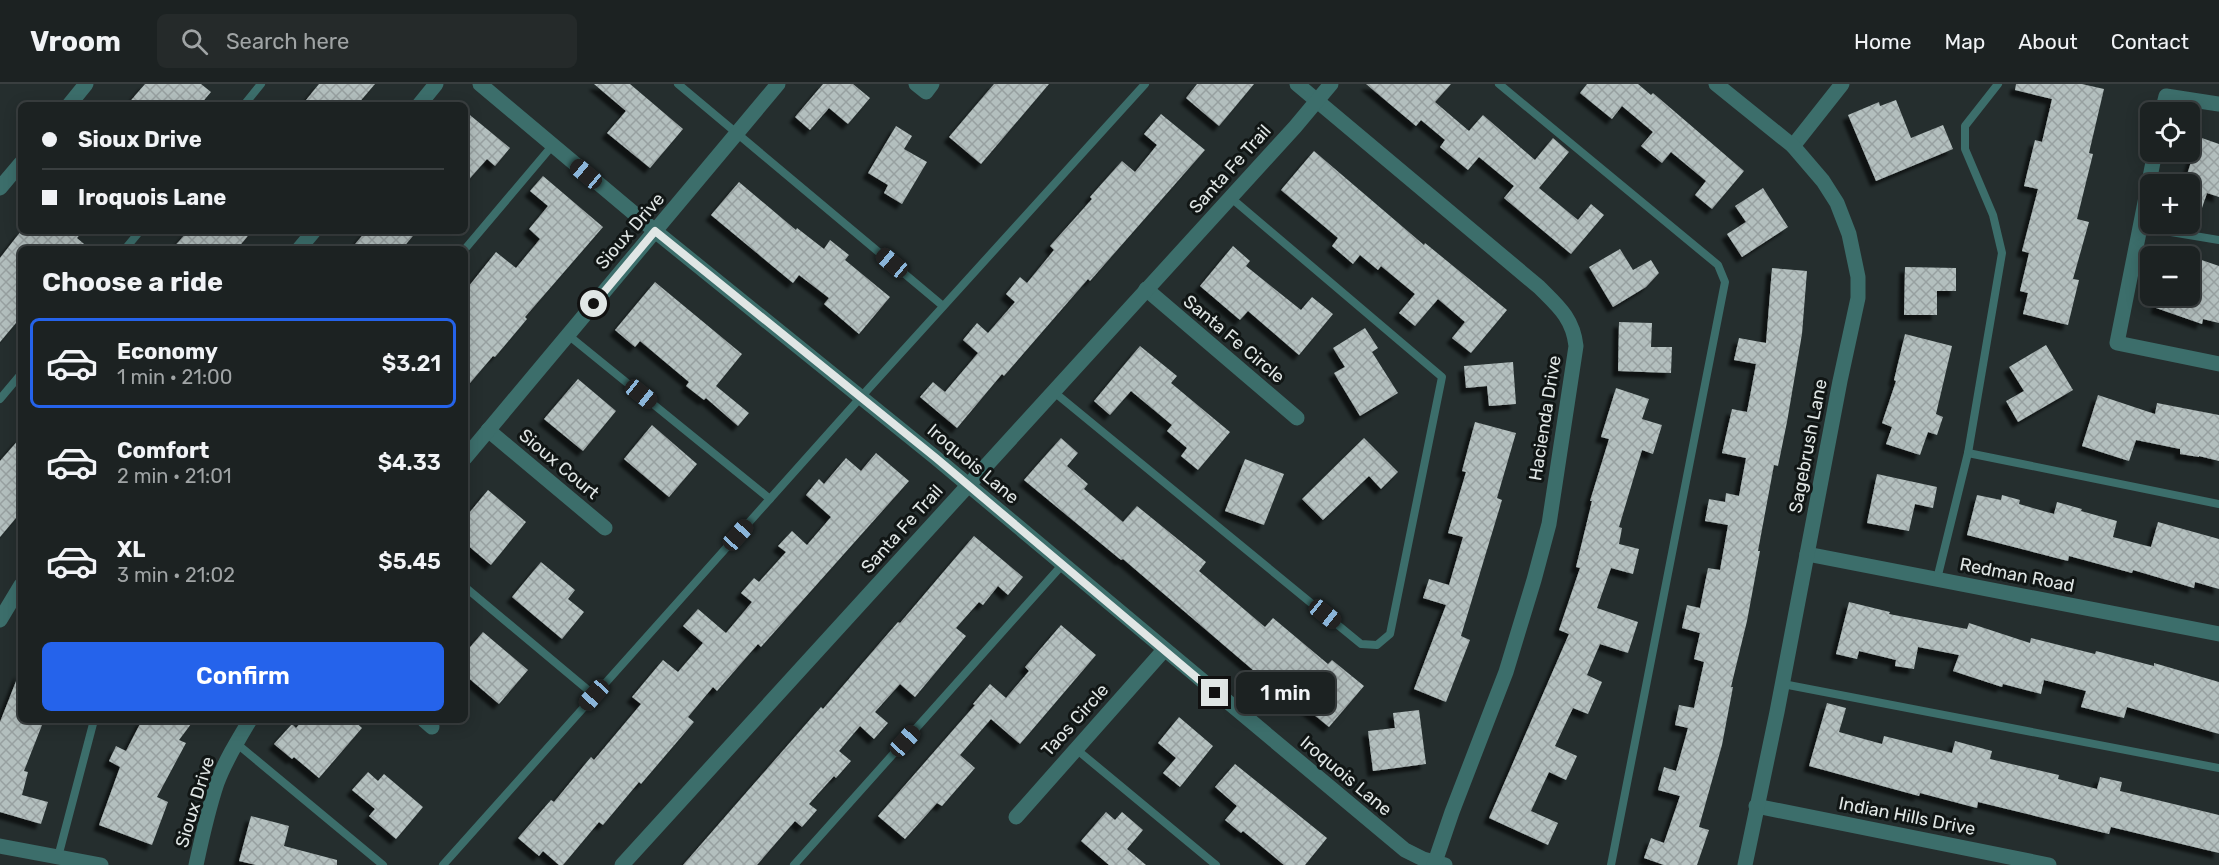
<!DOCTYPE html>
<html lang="en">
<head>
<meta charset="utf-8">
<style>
  body { margin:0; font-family:Rubik,sans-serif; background:#252a2a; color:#f1f3f6; height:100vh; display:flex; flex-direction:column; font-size:22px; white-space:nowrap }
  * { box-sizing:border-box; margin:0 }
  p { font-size:20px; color:#a0a4a5 }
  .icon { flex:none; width:33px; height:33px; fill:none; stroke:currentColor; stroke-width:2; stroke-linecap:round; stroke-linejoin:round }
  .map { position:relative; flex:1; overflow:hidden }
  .drawer { position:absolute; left:18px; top:162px; width:450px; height:477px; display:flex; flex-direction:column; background:#1c2222; border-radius:9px; box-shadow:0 3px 15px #0003,0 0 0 2px #3a3f40 }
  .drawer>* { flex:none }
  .top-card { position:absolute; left:18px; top:18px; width:450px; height:132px; border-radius:9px; box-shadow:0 3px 15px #0003,0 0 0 2px #3a3f40; display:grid; align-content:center; height:132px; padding:0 24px; background:#1c2222 }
  .fabs { position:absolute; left:2140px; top:18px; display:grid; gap:12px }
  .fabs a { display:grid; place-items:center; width:60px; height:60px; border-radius:9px; background:#1c2222; box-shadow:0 3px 15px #0003,0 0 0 2px #3a3f40; font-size:30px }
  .end { position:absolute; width:27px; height:27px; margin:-14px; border:8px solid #e0e6e5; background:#111; box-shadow:0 0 0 3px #111 }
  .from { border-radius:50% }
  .bubble { position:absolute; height:42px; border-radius:9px; background:#1c2222; box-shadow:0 3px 15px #0003,0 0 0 2px #3a3f40; font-size:20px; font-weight:600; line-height:42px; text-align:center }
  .car { position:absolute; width:18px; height:36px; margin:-18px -9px; border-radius:8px; box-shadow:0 0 4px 2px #0007; background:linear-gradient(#222 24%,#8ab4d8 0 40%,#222 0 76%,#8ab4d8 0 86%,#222 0) }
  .top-card b { display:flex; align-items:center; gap:21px; height:57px; font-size:22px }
  .top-card b+b { border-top:2px solid #3a3f40 }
  .top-card i { width:15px; height:15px; background:#f1f3f6 }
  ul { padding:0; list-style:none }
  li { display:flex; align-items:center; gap:18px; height:90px; margin:0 12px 9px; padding:0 12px; border:3px solid transparent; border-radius:9px }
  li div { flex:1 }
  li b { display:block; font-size:22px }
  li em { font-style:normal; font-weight:600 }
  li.active { border-color:#2563eb }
  li>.icon { width:54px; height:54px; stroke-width:1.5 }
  h2 { padding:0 24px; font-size:27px; line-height:72px }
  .action { display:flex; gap:12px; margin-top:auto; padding:12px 24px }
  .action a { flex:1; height:69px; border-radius:9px; background:#2563eb; color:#fff; font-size:24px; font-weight:600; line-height:69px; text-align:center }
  header { display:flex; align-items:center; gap:36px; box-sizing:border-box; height:84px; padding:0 30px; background:#1c2222; border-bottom:2px solid #3a3f40 }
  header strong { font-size:28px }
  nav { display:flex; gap:33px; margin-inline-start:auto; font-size:21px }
  .search { width:420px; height:54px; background:#252a2a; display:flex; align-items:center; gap:15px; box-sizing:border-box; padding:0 21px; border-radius:9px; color:#a0a4a5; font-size:22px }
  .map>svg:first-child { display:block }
</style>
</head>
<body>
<header>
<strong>Vroom</strong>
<div class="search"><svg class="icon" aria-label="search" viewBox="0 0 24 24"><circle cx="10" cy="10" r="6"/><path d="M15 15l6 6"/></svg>Search here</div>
<nav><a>Home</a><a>Map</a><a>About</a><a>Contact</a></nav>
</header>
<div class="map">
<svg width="2219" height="781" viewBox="0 0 2219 781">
  <defs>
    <pattern id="building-cross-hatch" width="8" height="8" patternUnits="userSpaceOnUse" patternTransform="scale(1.5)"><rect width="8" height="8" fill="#b3bfbe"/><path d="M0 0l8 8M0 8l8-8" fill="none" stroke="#97a0a0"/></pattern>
    <filter id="shadow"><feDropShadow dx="-5.5" dy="5.5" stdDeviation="1.5" flood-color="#0009"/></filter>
  </defs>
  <rect width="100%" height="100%" fill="#252e2e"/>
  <g fill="url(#building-cross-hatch)" filter="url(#shadow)">
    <path d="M145,0H201L211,8L200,21H127Z"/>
    <path d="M319,0H375L357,21H302Z"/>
    <path d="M594,0H630L683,45L650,84L607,49L626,27Z"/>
    <path d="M823,0H853L870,14L848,40L829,24L810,46L795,33Z"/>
    <path d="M994,0H1049L981,80L949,53Z"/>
    <path d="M1197,0H1254L1219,42L1186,14Z"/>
    <path d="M1366,0H1451L1435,18L1469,47L1483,31L1535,76L1553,54L1569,68L1539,104L1578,136L1591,120L1604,131L1571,170L1504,114L1514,102L1479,73L1468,86L1440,63L1445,56L1421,36L1416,42Z"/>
    <path d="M1587,0H1638L1651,11L1653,9L1744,87L1712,125L1695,111L1706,97L1671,68L1662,79L1641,62L1653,48L1622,22L1612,35L1580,9Z"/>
    <path d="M2016,0H2082L2104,5L2089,69L2093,70L2077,135L2089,138L2073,195L2079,196L2068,241L2023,230L2028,209L2020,207L2029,169L2022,167L2038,105L2024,102L2035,56L2042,58L2052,15L2015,6Z"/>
    <path d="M1896,16L1911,54L1943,41L1953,65L1876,97L1848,31L1879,18L1880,22Z"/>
    <path d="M465,27L510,64L495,82L487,75L465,100Z"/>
    <path d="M1161,30L1205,66L1090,197L1088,195L1004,292L1002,290L957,344L920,313L933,298L945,308L978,269L963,256L977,239L988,249L1015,218L1006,210L1020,193L1027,199L1054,166L1050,162L1092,115L1090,113L1122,77L1135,88L1157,61L1144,50Z"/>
    <path d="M896,42L912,52L904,65L927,78L902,120L884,109L888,101L868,89Z"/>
    <path d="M2199,53L2219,60V113L2207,109L2202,124L2190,120V100H2184Z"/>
    <path d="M1314,67L1424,161L1425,159L1507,226L1471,269L1452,254L1465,238L1438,215L1415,242L1399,229L1415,210L1381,182L1378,186L1360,171L1353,180L1332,162L1338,154L1281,106Z"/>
    <path d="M543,92L603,143L525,233L527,235L495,273L493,272L465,305V207L496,168L516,184L540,155L529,145L548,122L530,107Z"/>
    <path d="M739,98L796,146L797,144L824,165L830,156L849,171L845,176L890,213L859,250L824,220L829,214L799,191L793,199L711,131Z"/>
    <path d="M1763,104L1788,143L1742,173L1727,150L1746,138L1735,122Z"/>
    <path d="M21,147H83L77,154L90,165H21V233L0,258V174Z"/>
    <path d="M188,147H252L237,165H172Z"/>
    <path d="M366,147H417L402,165H351Z"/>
    <path d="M1233,162L1250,177L1246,182L1301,226L1312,213L1333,230L1299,271L1248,227L1240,236L1200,202Z"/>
    <path d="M1620,165L1633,186L1651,176L1659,189L1646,203L1613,223L1589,183Z"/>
    <path d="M2190,172L2219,182V239L2203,235L2202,240L2156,224L2160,212H2190Z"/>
    <path d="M1905,183L1956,184V207H1937V231H1904Z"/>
    <path d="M1772,184L1807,187L1802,250L1787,338L1778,382L1774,381L1758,467H1760L1747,537L1731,603H1733L1722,661L1699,743L1709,746L1697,781H1664L1644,774L1651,754L1664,759L1680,712L1658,706L1664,683L1676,687L1688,644L1675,641L1679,621L1694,624L1704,578L1694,575L1700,549L1682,544L1687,521L1700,524L1708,484L1720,486L1728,441L1705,437L1709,415L1725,418L1726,409L1739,412L1746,374L1722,369L1732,325L1747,328L1756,280L1734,276L1739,254L1766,259Z"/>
    <path d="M655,198L742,270L716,302L749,329L738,342L706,314L704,316L686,302L689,298L640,257L635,263L615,246Z"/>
    <path d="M1619,238L1652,239L1651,263H1672L1671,289L1618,287Z"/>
    <path d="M1365,244L1378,264L1372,268L1398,309L1360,332L1334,289L1345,283L1333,264Z"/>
    <path d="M1905,250L1952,262L1936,330L1943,333L1937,351L1928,348L1920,371L1886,360L1892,343L1882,339L1896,297L1894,296Z"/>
    <path d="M2046,261L2073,306L2018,338L2006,317L2024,307L2009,283Z"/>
    <path d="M1140,262L1177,292L1171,299L1230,348L1198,386L1181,372L1187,364L1167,347L1172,341L1131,307L1110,331L1094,317Z"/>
    <path d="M1513,278L1516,320L1489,322L1487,302L1466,304L1464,282Z"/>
    <path d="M578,295L616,327L583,367L544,335Z"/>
    <path d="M1616,304L1649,315L1642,335L1662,341L1653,370L1642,366L1619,443L1622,444L1619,460L1639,465L1633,490L1611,484L1597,524L1638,538L1628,569L1600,560L1587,591L1602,598L1588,630L1573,624L1555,662L1577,672L1566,696L1549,688L1531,727L1558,739L1548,761L1489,734L1569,550L1559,546L1580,484L1576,483L1592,417H1590L1609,355L1601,353Z"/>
    <path d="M2098,311L2155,330L2157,319L2219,331V377L2199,372V373L2180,370V365L2136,356L2129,377L2082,362Z"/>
    <path d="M1475,338L1516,349L1497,414L1502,416L1461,552L1470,556L1446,618L1414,605L1446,521L1423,514L1429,495L1449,501L1463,453L1448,449L1466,388L1462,387Z"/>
    <path d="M652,341L697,380L669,413L624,375Z"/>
    <path d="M21,353V428L0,453V377Z"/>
    <path d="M1061,354L1078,369L1067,382L1088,400L1084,405L1123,438L1137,422L1206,478L1199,487L1265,543L1273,534L1328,580L1332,576L1364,602L1329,643L1297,617L1300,614L1273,591L1267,598L1123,475L1121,476L1024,396Z"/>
    <path d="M1364,354L1398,388L1381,405L1369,392L1323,436L1302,415Z"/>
    <path d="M876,369L909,397L761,563L758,560L717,607L713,603L688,633L694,638L641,700L639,698L603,741L599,738L563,781H559L543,767L539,772L518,754L551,716L554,718L591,673L594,676L641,620L632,613L663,576L678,588L703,559L683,542L698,525L726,549L752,518L741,509L754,494L759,498L786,468L778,462L792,447L807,461L831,433L806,411L819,395L824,400L846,374L861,387Z"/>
    <path d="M1245,375L1284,390L1264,441L1225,427Z"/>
    <path d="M1877,390L1937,403L1933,424L1915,420L1909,447L1867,439Z"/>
    <path d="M488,406L526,438L491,481L465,459V434Z"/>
    <path d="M1977,411L2001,416L2002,411L2020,416L2019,420L2054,430L2057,418L2082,425L2081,427L2117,437L2113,453L2151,463L2158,438L2219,455V505L2195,498L2194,504L2133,486L2132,489L2069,472L2068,477L1967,451Z"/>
    <path d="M974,452L1023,493L1008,511L998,502L983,521L979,518L956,544L966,552L915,613L900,600L875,628L888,639L874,655L860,642L839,667L851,677L836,694L834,692L809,720L817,726L802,743L795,737L757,781H683L821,623L823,625L898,538L900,539Z"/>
    <path d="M541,478L575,506L568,515L584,528L562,555L512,513Z"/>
    <path d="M1849,518L1890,528L1889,530L1967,545L1969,539L2030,559L2031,554L2095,570L2096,567L2154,582V579L2219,598V650L2127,623L2124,634L2081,623L2086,607L2044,596L2041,610L2003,600L2002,603L1953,587L1959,571L1918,563L1914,585L1895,582L1896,576L1859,567L1857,575L1836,570Z"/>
    <path d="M1061,541L1096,571L1020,660L991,635L960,671L975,684L942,722L937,719L905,755L878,732L975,621L973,620L990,600L1006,614L1029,587L1025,583Z"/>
    <path d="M483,548L528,586L499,620L465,591V569Z"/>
    <path d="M20,587L21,636H44L24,687L28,688L22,711L48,718L41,740L0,728V638Z"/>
    <path d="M1827,619L1846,624L1839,648L1882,660L1884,652L1952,669L1955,657L1992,667L1990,675L2059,691L2058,695L2097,705L2100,693L2122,698L2120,707L2219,731V769L2111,743L2109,750L1978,718L1977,724L1920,709L1919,712L1809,682Z"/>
    <path d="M1419,626L1426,680L1373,687L1368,647L1395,644L1393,629Z"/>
    <path d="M1179,633L1213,662L1180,703L1163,689L1176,674L1158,659Z"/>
    <path d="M142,636H194L179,656L186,659L157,713L168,718L152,761L99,741L120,683L109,677L116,662L126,667Z"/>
    <path d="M303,636H353L362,644L319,694L294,673L292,675L274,660L292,640L296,644Z"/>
    <path d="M1235,680L1327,754L1305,781H1284L1243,747L1241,749L1225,736L1237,722L1215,703Z"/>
    <path d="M368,688L378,697L384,690L423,723L396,755L369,732L375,725L352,706Z"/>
    <path d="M1106,728L1115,736L1122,728L1143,746L1127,765L1146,781H1109L1081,757Z"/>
    <path d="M251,732L289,742L284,762L337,776V781H256L239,777Z"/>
  </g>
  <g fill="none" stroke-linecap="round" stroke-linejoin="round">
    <g stroke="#3c6e6b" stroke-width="8">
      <path d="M678,0L943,222"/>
      <path d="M1499,0L1718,181L1725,198L1611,781"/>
      <path d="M244,21L261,0"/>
      <path d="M2141,143L2219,156"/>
      <path d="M125,165L140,147"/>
      <path d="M465,165L552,62"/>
      <path d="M568,251L770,415"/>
      <path d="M1054,308L1361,560L1377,561L1390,550L1442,293L1230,113"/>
      <path d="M0,315L21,290"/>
      <path d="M1968,369L2219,420"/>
      <path d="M1937,495L1968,369L2002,169L1993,131L1965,65V42L1998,0"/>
      <path d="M465,503L594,611"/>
      <path d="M1783,600L2219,684"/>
      <path d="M236,659L383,781"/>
      <path d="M1076,665L1216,781"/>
      <path d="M58,773L94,636"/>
      <path d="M443,781L861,313L1145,0"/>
      <path d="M794,781L1063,480"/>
    </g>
    <g stroke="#3c6e6b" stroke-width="15">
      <path d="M480,0L655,147L936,374L1405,766L1423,775L1445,781"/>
      <path d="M916,0L926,8L932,0"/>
      <path d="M1297,0L1539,203C1558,222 1573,234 1576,262L1549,440L1534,496L1506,588L1452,728L1434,781"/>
      <path d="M69,21L86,0"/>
      <path d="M419,21L436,0"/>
      <path d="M2162,28L2166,12L2219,20"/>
      <path d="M1793,62L1842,0"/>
      <path d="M2155,68L2117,259L2219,280"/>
      <path d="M0,104L21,79"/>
      <path d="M299,165L314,147"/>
      <path d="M1146,205L1297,334"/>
      <path d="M488,346L605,444"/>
      <path d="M465,374L778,0"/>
      <path d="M1807,470L2219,550"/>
      <path d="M0,536L21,501"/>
      <path d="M424,636L432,643"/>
      <path d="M1756,722L2049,781"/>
      <path d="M1016,733L1164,566"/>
      <path d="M0,762L101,781"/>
      <path d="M196,781C202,753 208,726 217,699C225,677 238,656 250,636"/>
      <path d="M622,781L1295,43L1331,0"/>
    </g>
    <path stroke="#3c6e6b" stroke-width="15" d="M1716,0L1793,62L1823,97L1837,119L1849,150L1858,193V214L1840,297L1777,628L1745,781"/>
  </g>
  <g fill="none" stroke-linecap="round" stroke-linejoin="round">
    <path stroke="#e0e6e5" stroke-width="8" d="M594,220L655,147L936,374L1215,609"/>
  </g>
  <g text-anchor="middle" stroke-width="6" stroke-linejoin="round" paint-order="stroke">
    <g font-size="18" fill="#e0e6e5" stroke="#111615">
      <text transform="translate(1230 85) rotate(-48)" y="6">Santa Fe Trail</text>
      <text transform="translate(630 147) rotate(-49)" y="6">Sioux Drive</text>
      <text transform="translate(1234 255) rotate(40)" y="6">Santa Fe Circle</text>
      <text transform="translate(1545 334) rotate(-81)" y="6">Hacienda Drive</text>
      <text transform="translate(1808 362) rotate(-79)" y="6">Sagebrush Lane</text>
      <text transform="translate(559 380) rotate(40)" y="6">Sioux Court</text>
      <text transform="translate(973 380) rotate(40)" y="6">Iroquois Lane</text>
      <text transform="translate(902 445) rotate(-48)" y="6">Santa Fe Trail</text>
      <text transform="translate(2017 491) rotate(11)" y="6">Redman Road</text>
      <text transform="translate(1075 636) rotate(-48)" y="6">Taos Circle</text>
      <text transform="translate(1346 692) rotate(40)" y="6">Iroquois Lane</text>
      <text transform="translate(195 718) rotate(-73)" y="6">Sioux Drive</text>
      <text transform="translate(1907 732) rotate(11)" y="6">Indian Hills Drive</text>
    </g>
  </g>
</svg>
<div class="fabs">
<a><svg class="icon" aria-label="locate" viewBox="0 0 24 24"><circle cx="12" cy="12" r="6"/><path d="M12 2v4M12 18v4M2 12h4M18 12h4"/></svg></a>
<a>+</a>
<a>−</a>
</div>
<i class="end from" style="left:594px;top:220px"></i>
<i class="end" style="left:1215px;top:609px"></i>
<div class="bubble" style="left:1236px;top:588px;width:99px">1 min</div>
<i class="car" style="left:586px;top:90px;rotate:310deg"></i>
<i class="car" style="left:892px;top:179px;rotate:310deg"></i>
<i class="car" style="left:641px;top:310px;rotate:129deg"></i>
<i class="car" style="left:738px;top:451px;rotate:42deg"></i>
<i class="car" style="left:1325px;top:530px;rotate:129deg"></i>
<i class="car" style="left:594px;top:611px;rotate:222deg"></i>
<i class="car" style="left:905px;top:657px;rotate:42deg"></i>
<div class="top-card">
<b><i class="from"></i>Sioux Drive</b>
<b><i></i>Iroquois Lane</b>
</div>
<section class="drawer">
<h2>Choose a ride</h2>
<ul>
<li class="active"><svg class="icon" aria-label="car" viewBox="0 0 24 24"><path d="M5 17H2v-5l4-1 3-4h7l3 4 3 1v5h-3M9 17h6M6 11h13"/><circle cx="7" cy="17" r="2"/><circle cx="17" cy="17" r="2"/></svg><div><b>Economy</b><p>1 min · 21:00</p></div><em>$3.21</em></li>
<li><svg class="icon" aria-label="car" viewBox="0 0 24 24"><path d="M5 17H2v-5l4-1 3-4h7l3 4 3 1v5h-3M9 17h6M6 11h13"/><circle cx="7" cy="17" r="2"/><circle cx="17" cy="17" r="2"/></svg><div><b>Comfort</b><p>2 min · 21:01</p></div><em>$4.33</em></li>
<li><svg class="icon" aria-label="car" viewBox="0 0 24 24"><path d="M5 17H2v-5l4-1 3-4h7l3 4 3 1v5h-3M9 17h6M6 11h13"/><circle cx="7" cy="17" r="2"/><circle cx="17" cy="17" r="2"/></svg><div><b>XL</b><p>3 min · 21:02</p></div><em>$5.45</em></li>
</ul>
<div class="action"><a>Confirm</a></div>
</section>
</div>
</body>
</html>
